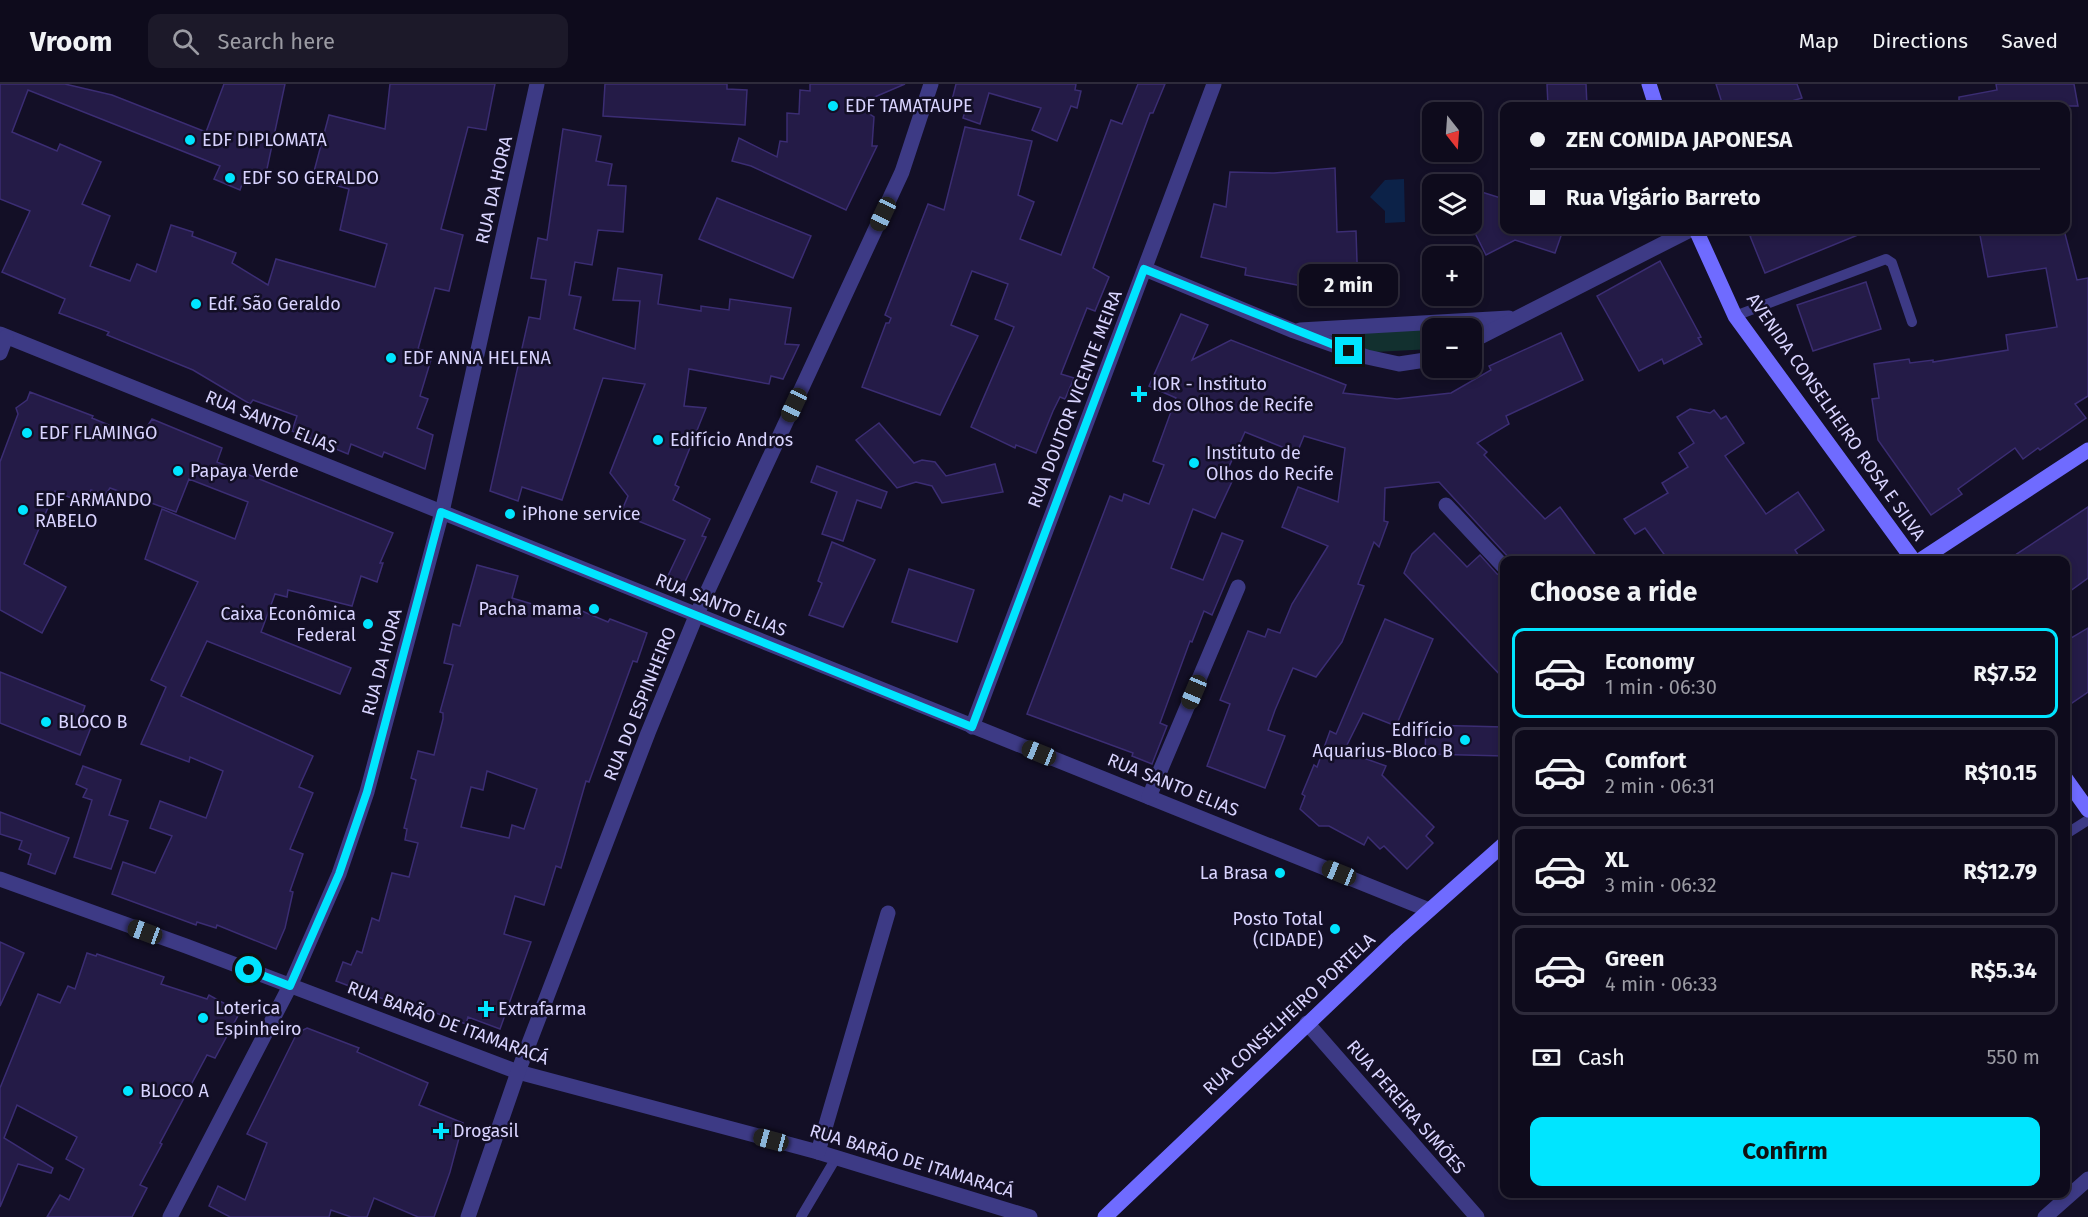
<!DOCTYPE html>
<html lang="en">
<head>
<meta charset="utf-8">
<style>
  body { margin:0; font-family:"Fira Sans",sans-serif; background:#1c1929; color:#f1f3f6; height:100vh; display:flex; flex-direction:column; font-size:22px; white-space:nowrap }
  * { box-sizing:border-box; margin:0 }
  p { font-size:20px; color:#9b9ba3 }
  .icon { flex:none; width:33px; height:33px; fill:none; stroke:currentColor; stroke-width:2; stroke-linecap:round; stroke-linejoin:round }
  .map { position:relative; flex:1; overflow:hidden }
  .drawer { position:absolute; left:1500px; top:472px; width:570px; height:642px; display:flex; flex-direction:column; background:#0e0b1c; border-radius:12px; box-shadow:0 3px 9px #0003,0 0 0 2px #2e2b3b }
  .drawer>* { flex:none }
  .banner { position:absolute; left:1500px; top:18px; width:570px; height:132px; border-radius:12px; box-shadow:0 3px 9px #0003,0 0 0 2px #2e2b3b; display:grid; align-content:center; height:132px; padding:0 30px; background:#0e0b1c }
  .needle { width:39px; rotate:163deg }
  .buttons { position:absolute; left:1422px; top:18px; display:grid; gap:12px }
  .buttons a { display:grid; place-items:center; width:60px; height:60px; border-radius:12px; background:#0e0b1c; box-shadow:0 3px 9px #0003,0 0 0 2px #2e2b3b; font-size:30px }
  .end { position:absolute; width:27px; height:27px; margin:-14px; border:8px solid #00e5ff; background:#111; box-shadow:0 0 0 3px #111 }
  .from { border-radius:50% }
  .bubble { position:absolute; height:42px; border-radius:12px; background:#0e0b1c; box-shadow:0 3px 9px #0003,0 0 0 2px #2e2b3b; font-size:20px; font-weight:700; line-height:42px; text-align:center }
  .car { position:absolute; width:18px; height:36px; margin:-18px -9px; border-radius:8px; box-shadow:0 0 4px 2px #0007; background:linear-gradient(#222 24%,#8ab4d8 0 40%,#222 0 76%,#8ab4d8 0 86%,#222 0) }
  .banner b { display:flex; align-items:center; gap:21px; height:57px; font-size:22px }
  .banner b+b { border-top:2px solid #2e2b3b }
  .banner i { width:15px; height:15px; background:#f1f3f6 }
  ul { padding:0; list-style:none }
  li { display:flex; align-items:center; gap:18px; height:90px; margin:0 12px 9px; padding:0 18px; border:3px solid #2e2b3b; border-radius:12px }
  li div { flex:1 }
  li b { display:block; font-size:22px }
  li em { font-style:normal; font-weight:700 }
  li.selected { border-color:#00e5ff }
  li>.icon { width:54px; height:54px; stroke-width:1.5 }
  h2 { padding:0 30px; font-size:27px; line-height:72px }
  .pay { display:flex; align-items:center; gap:15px; height:66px; padding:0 30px; font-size:22px }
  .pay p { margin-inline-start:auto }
  .cta { display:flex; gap:12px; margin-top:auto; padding:12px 30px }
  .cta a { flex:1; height:69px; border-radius:12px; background:#00e5ff; color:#111; font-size:24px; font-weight:700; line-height:69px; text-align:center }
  header { display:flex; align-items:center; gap:36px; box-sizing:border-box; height:84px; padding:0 30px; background:#0e0b1c; border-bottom:2px solid #2e2b3b }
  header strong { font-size:28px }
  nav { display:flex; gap:33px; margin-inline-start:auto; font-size:21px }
  .search { width:420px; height:54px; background:#1c1929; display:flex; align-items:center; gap:15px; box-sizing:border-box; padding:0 21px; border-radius:12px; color:#9b9ba3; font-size:22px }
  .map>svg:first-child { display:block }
</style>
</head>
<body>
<header>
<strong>Vroom</strong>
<div class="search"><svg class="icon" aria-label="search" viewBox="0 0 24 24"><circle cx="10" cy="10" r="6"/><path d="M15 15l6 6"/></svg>Search here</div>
<nav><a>Map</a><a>Directions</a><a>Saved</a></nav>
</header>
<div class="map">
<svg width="2088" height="1133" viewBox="0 0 2088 1133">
  <rect width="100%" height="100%" fill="#130f26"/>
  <path fill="#12302f" d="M1507,232L1472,252V244H1432V265L1374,268L1304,248Z"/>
  <path fill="#0c2248" d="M1404,95L1405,138L1385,139V127L1370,113L1385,96Z"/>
  <g fill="#241b47" stroke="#3b2d73" stroke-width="1.5" fill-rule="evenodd">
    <path d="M0,0H65L112,11L206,48L224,0H285L264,99L245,92L240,106L214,95L220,82L28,6L12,48L57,67L60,60L101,78L82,120L110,132L90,182L130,197L137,180L156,188L171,141L193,148L192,152L236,169L232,179L268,201L276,175L375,203L387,160L340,146L349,105L312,95L329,31L385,45L390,0H495L486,46L468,43L441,145L463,151L449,207L435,204L418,265L433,269L420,312L428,315L417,344L433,351L425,385L384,368L382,373L351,360L348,370L292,347L297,332L253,316L250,320L193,286L107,251L109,248L59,229L65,215L2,188L30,127L0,115Z"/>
    <path d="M605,0H727V5L747,6L745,41L603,32Z"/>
    <path d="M810,0H905L856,21L874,33L872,62H877L846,126L751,82L732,77L739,54L777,73L780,57L787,58V29L799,30L800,6L810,7Z"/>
    <path d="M956,0H1076L1075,6L1081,7L1077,24L1071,22L1057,57L1032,46L1041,24L989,9L980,40L963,34L966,24L951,20Z"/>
    <path d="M1138,0H1165L1153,29H1150L1093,184L1109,193L1095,227L1087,224L1061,290L1074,294L1065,315L1060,313L1053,327L1036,369L1016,361L1015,364L971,343L1014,243L995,235L1008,200L972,187L951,241L978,252L940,331L862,303L886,239H889L891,234L885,231L928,120L944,126L965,43L1032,57L1018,111L1034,118L1020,155L1061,171L1111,36L1122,40Z"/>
    <path d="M1547,0H1586L1587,22H1548Z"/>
    <path d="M1716,0H1797L1802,14L1775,22H1723Z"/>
    <path d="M1996,0H2074L2078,22H1959V13L1997,6Z"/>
    <path d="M563,45L601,52L596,77L612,80L608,101L626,102L623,148L598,146L592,181L575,178L569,211L581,213L574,245L635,265L640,217L613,216L618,184L662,191L658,220L701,227V222L729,226L730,215L791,224L785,260L799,261L783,295L771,292L769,300L689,285L684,322L706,324L675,401L679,403L673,416L710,435L702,452L706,453L682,504L666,496L685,456L638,437L640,434L622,426L628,412L610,389L645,300L603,294L562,416L522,403L518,417L490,407L529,233L540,235L546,196L531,194L538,154L547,156Z"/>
    <path d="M1335,84L1337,148L1356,147L1358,209L1332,211V208L1303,209L1302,202L1245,191L1246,184L1201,173L1214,120L1226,123L1230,88L1274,89Z"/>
    <path d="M1472,105L1504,115V146H1563L1555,169L1515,156L1486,171L1472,143Z"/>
    <path d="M717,114L811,152L793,194L699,155Z"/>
    <path d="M1765,146H1870L1765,189L1750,152Z"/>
    <path d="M1979,146H2064L2077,196L2088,194V312L2075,320L2086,334L2040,366L2038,364L2023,375L2015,364L1958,405L1962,410L1931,431L1878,356L1872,315L1879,314L1874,280L1909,275L1910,279L1933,276V278L2008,266L2006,251L2057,243L2046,184L1988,193Z"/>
    <path d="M1660,177L1701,253L1698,254L1702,260L1664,280L1662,275L1639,287L1597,212Z"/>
    <path d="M1866,198L1881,245L1813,267L1797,221Z"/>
    <path d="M1181,230L1208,241L1192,276L1231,256L1346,301L1343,309L1397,315L1451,309L1491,286L1489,282L1561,249L1583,296L1506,332L1509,340L1477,359L1487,368L1484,371L1545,435L1560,423L1600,477H1512L1439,398L1385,404L1384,437L1388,438L1379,463L1374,458L1358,500L1364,502L1342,558L1316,593L1293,584L1275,626L1268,646L1285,652L1265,704L1207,682L1230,620L1220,616L1248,547L1265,553L1268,545L1280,549L1292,520L1328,462L1282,443L1298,403L1338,418L1345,364L1304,352L1297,369L1245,348L1227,387L1235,391L1215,434L1193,425L1171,484L1203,496L1222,449L1243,457L1212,531L1204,527L1192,558L1190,557L1160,639L1167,642L1152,680L1132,672L1133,669L1027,630L1110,412L1122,417L1124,410L1149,420L1164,381L1153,377L1176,314L1149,302Z"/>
    <path d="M30,308L93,332L92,334L140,354L152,335L222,364L217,378L393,449L380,479H383L377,498L361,492L352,522L288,506L287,513L275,510L261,548L351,584L340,610L207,557L181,612L313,672L299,703L313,709L290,765L303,770L290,807L293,808L285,844L276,865L217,841L216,844L197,838L196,841L112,810L123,778L155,789L172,752L150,744L160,717L206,734L223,687L190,673L189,678L141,660L166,603L151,596L198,498L145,475L162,425L235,455L248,418L189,395L176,428L110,404L105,411L91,406L85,420L55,407L24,480L66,503L42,549L0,526V378L18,330L16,324L27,316Z"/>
    <path d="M1690,325L1710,329L1714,326L1721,335L1726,332L1744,359L1725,372L1766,430L1798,408L1824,446L1795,466L1802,477H1669L1645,444L1635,450L1624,435L1668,409L1662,399L1688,383L1679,369L1694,359L1677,333Z"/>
    <path d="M879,339L914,379L922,376L935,378L946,392L995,380L1003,408L942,419L932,402L916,398L897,404L856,356Z"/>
    <path d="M817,382L887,408L881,424L857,416L843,457L822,450L837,408L811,398Z"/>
    <path d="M2088,423V494L2066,510V477H2006Z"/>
    <path d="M1434,449L1467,483L1480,471L1497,490L1504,493V595L1404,489L1412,470Z"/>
    <path d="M832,458L875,476L843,543L809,531L822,499L818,497Z"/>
    <path d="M477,481L518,492L512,514L579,534L582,527L608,538L610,535L647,549L637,578L633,577L589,698L586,697L561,784L556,782L544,821L515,812L504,850L531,858L500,945L468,933L466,940L433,928L431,933L336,897L343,878L351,881L357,867L362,869L372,834L379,837L392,789L409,793L418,759L405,756L407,745L404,744L416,696L411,694L418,667L434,671L443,635V629L440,628L453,581L444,579L453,540L460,542ZM487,687L537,705L524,745L512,741L509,754L461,743L471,703L483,706Z"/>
    <path d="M909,485L974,506L957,558L892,538Z"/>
    <path d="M1385,535L1433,555L1396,642L1363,629L1344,667L1386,682L1382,691L1434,743L1426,752L1433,759L1407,785L1384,762L1380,765L1368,753L1364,761L1329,742H1319L1300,725L1305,712L1302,710L1314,681L1317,683L1330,647L1336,650Z"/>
    <path d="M2088,544V608L2066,623V557Z"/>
    <path d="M0,588L85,622L80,636L92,641L80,671L0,639Z"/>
    <path d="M1426,641L1504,643V672L1425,670Z"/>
    <path d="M83,682L121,696L109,731L128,737L111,785L74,773L92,716L83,713L87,705L76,700Z"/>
    <path d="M0,728L69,754L55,790L28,780L31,770L19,765L22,757L0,750Z"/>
    <path d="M0,858L24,869L0,922Z"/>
    <path d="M87,869L96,872L97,870L164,893L161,900L207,915L209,911L240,928L215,974L207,971L160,1059L162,1060L140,1101L147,1104L132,1133H47L60,1111L69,1116L84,1085L66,1075L77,1053L17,1021L4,1054L53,1084L51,1089L18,1080L0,1123V1004L38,910L60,919L68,902L75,905Z"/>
    <path d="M307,944L359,964L357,968L428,999L419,1021L463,1039L450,1088L434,1133H418L374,1114L367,1133H351L331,1126L329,1133H230L209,1122L218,1102L245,1116L267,1059L247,1050L297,949Z"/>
  </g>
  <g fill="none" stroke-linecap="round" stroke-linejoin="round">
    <g stroke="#3d3a85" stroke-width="10">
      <path d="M1735,232L1886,175L1892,179L1912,238"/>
      <path d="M2066,750L2088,736"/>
      <path d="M801,1133L836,1074"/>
    </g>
    <g stroke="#3d3a85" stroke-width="15">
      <path d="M1145,185L1294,247L1367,273L1399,280L1432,275"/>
      <path d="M1300,246L1509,234"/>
      <path d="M0,250L1429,826"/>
      <path d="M1472,257L1690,146"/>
      <path d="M0,269L6,253"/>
      <path d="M1446,421L1504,483"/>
      <path d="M972,643L1214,0"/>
      <path d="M1149,713L1238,503"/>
      <path d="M0,795L186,862L518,988L818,1068L1030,1133"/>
      <path d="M1307,939L1477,1133"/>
      <path d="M818,1068L888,829"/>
    </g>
    <g stroke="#3d3a85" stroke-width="15">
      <path d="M170,1133L290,902L339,790L367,708L442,428L537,0"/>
      <path d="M468,1133L518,988L648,649L696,532L902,88L931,0"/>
      <path d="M2045,1133L2088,1095"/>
    </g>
    <g stroke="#6f6bff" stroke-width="15">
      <path d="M1649,0L1656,22"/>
      <path d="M1696,146L1735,232L1914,477"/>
      <path d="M1919,477L2088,366"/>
      <path d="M2066,695L2088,726"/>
      <path d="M1105,1133L1397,855L1504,760"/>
    </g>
  </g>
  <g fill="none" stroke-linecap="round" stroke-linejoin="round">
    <path stroke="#00e5ff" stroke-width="8" d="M249,886L290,902L339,790L367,708L441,428L972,643L1144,185L1349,267"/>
  </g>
  <g fill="#00e5ff" stroke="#130f26" stroke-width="2">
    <circle cx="833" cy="22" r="6"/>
    <circle cx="190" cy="56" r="6"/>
    <circle cx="230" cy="94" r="6"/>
    <circle cx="196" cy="220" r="6"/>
    <circle cx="391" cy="274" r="6"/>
    <path d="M1136 301h6v6h6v6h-6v6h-6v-6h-6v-6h6z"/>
    <circle cx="27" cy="349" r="6"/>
    <circle cx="658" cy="356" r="6"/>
    <circle cx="1194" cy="379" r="6"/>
    <circle cx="178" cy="387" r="6"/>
    <circle cx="23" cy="426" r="6"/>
    <circle cx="510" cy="430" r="6"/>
    <circle cx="594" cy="525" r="6"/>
    <circle cx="368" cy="540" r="6"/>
    <circle cx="46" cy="638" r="6"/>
    <circle cx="1465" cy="656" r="6"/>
    <circle cx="1280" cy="789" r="6"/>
    <circle cx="1335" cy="845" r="6"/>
    <path d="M483 916h6v6h6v6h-6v6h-6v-6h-6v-6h6z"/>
    <circle cx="203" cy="934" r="6"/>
    <circle cx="128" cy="1007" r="6"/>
    <path d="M438 1038h6v6h6v6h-6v6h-6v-6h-6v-6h6z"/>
  </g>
  <g text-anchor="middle" stroke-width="5" stroke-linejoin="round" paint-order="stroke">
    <g font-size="18" fill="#d9d4ff" stroke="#130f26" text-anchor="start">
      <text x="845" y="28">EDF TAMATAUPE</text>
      <text x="202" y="62">EDF DIPLOMATA</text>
      <text x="242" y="100">EDF SO GERALDO</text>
      <text x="208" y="226">Edf. São Geraldo</text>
      <text x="403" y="280">EDF ANNA HELENA</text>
      <text x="1152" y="306">IOR - Instituto<tspan x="1152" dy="21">dos Olhos de Recife</tspan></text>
      <text x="39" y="355">EDF FLAMINGO</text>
      <text x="670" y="362">Edifício Andros</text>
      <text x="1206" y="375">Instituto de<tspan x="1206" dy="21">Olhos do Recife</tspan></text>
      <text x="190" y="393">Papaya Verde</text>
      <text x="35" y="422">EDF ARMANDO<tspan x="35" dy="21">RABELO</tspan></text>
      <text x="522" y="436">iPhone service</text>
      <text x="582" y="531" text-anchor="end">Pacha mama</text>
      <text x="356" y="536" text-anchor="end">Caixa Econômica<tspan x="356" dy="21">Federal</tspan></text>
      <text x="58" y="644">BLOCO B</text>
      <text x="1453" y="652" text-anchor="end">Edifício<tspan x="1453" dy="21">Aquarius-Bloco B</tspan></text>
      <text x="1268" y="795" text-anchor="end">La Brasa</text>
      <text x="1323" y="841" text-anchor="end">Posto Total<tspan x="1323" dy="21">(CIDADE)</tspan></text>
      <text x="215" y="930">Loterica<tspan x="215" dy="21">Espinheiro</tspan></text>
      <text x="498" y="931">Extrafarma</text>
      <text x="140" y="1013">BLOCO A</text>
      <text x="453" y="1053">Drogasil</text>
    </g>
    <g font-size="18" fill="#d9d4ff" stroke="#130f26">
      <text transform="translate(494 106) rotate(-77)" y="6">RUA DA HORA</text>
      <text transform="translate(1075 315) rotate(-69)" y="6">RUA DOUTOR VICENTE MEIRA</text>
      <text transform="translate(1836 333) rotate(55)" y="6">AVENIDA CONSELHEIRO ROSA E SILVA</text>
      <text transform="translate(271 338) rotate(22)" y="6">RUA SANTO ELIAS</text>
      <text transform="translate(721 521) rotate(22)" y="6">RUA SANTO ELIAS</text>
      <text transform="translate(382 578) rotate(-75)" y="6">RUA DA HORA</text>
      <text transform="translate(640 620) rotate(-68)" y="6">RUA DO ESPINHEIRO</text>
      <text transform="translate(1173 701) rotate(22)" y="6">RUA SANTO ELIAS</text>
      <text transform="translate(1289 930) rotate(-43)" y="6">RUA CONSELHEIRO PORTELA</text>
      <text transform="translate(448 939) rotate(20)" y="6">RUA BARÃO DE ITAMARACÁ</text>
      <text transform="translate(1406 1023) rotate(49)" y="6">RUA PEREIRA SIMÕES</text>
      <text transform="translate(912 1077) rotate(17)" y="6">RUA BARÃO DE ITAMARACÁ</text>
    </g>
  </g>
</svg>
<div class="buttons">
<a><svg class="needle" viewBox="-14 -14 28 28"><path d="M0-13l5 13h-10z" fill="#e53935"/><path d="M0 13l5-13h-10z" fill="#9b9ba3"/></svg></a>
<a><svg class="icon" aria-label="layers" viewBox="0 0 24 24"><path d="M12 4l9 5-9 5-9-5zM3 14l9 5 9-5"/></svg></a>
<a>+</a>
<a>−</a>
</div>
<i class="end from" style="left:249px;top:886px"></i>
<i class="end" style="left:1349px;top:267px"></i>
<div class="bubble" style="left:1299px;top:180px;width:99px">2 min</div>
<i class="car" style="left:883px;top:130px;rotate:205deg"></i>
<i class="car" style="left:794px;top:321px;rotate:205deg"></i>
<i class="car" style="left:1194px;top:608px;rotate:203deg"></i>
<i class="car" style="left:1039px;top:669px;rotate:292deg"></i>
<i class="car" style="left:1339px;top:789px;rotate:292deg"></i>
<i class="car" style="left:145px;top:848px;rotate:290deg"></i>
<i class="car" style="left:771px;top:1056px;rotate:285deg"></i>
<div class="banner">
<b><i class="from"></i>ZEN COMIDA JAPONESA</b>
<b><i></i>Rua Vigário Barreto</b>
</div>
<section class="drawer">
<h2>Choose a ride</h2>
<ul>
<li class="selected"><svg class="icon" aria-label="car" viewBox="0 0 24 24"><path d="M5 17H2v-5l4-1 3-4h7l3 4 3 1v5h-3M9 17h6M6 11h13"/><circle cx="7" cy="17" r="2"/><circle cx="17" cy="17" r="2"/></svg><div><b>Economy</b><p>1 min · 06:30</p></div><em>R$7.52</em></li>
<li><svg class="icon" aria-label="car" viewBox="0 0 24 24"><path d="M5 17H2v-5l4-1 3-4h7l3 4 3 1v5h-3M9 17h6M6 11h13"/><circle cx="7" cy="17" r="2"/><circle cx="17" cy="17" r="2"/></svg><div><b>Comfort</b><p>2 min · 06:31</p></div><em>R$10.15</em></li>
<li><svg class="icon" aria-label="car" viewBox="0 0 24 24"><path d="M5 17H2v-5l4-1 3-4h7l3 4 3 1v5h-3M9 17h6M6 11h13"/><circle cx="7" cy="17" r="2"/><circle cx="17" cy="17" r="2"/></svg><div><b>XL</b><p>3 min · 06:32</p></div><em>R$12.79</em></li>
<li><svg class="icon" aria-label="car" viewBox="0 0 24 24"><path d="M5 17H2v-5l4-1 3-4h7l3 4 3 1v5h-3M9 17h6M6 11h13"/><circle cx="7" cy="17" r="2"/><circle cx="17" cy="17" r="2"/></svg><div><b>Green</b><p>4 min · 06:33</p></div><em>R$5.34</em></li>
</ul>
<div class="pay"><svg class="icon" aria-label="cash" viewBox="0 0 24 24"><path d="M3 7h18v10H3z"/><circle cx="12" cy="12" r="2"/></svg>Cash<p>550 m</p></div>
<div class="cta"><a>Confirm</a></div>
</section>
</div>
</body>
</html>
